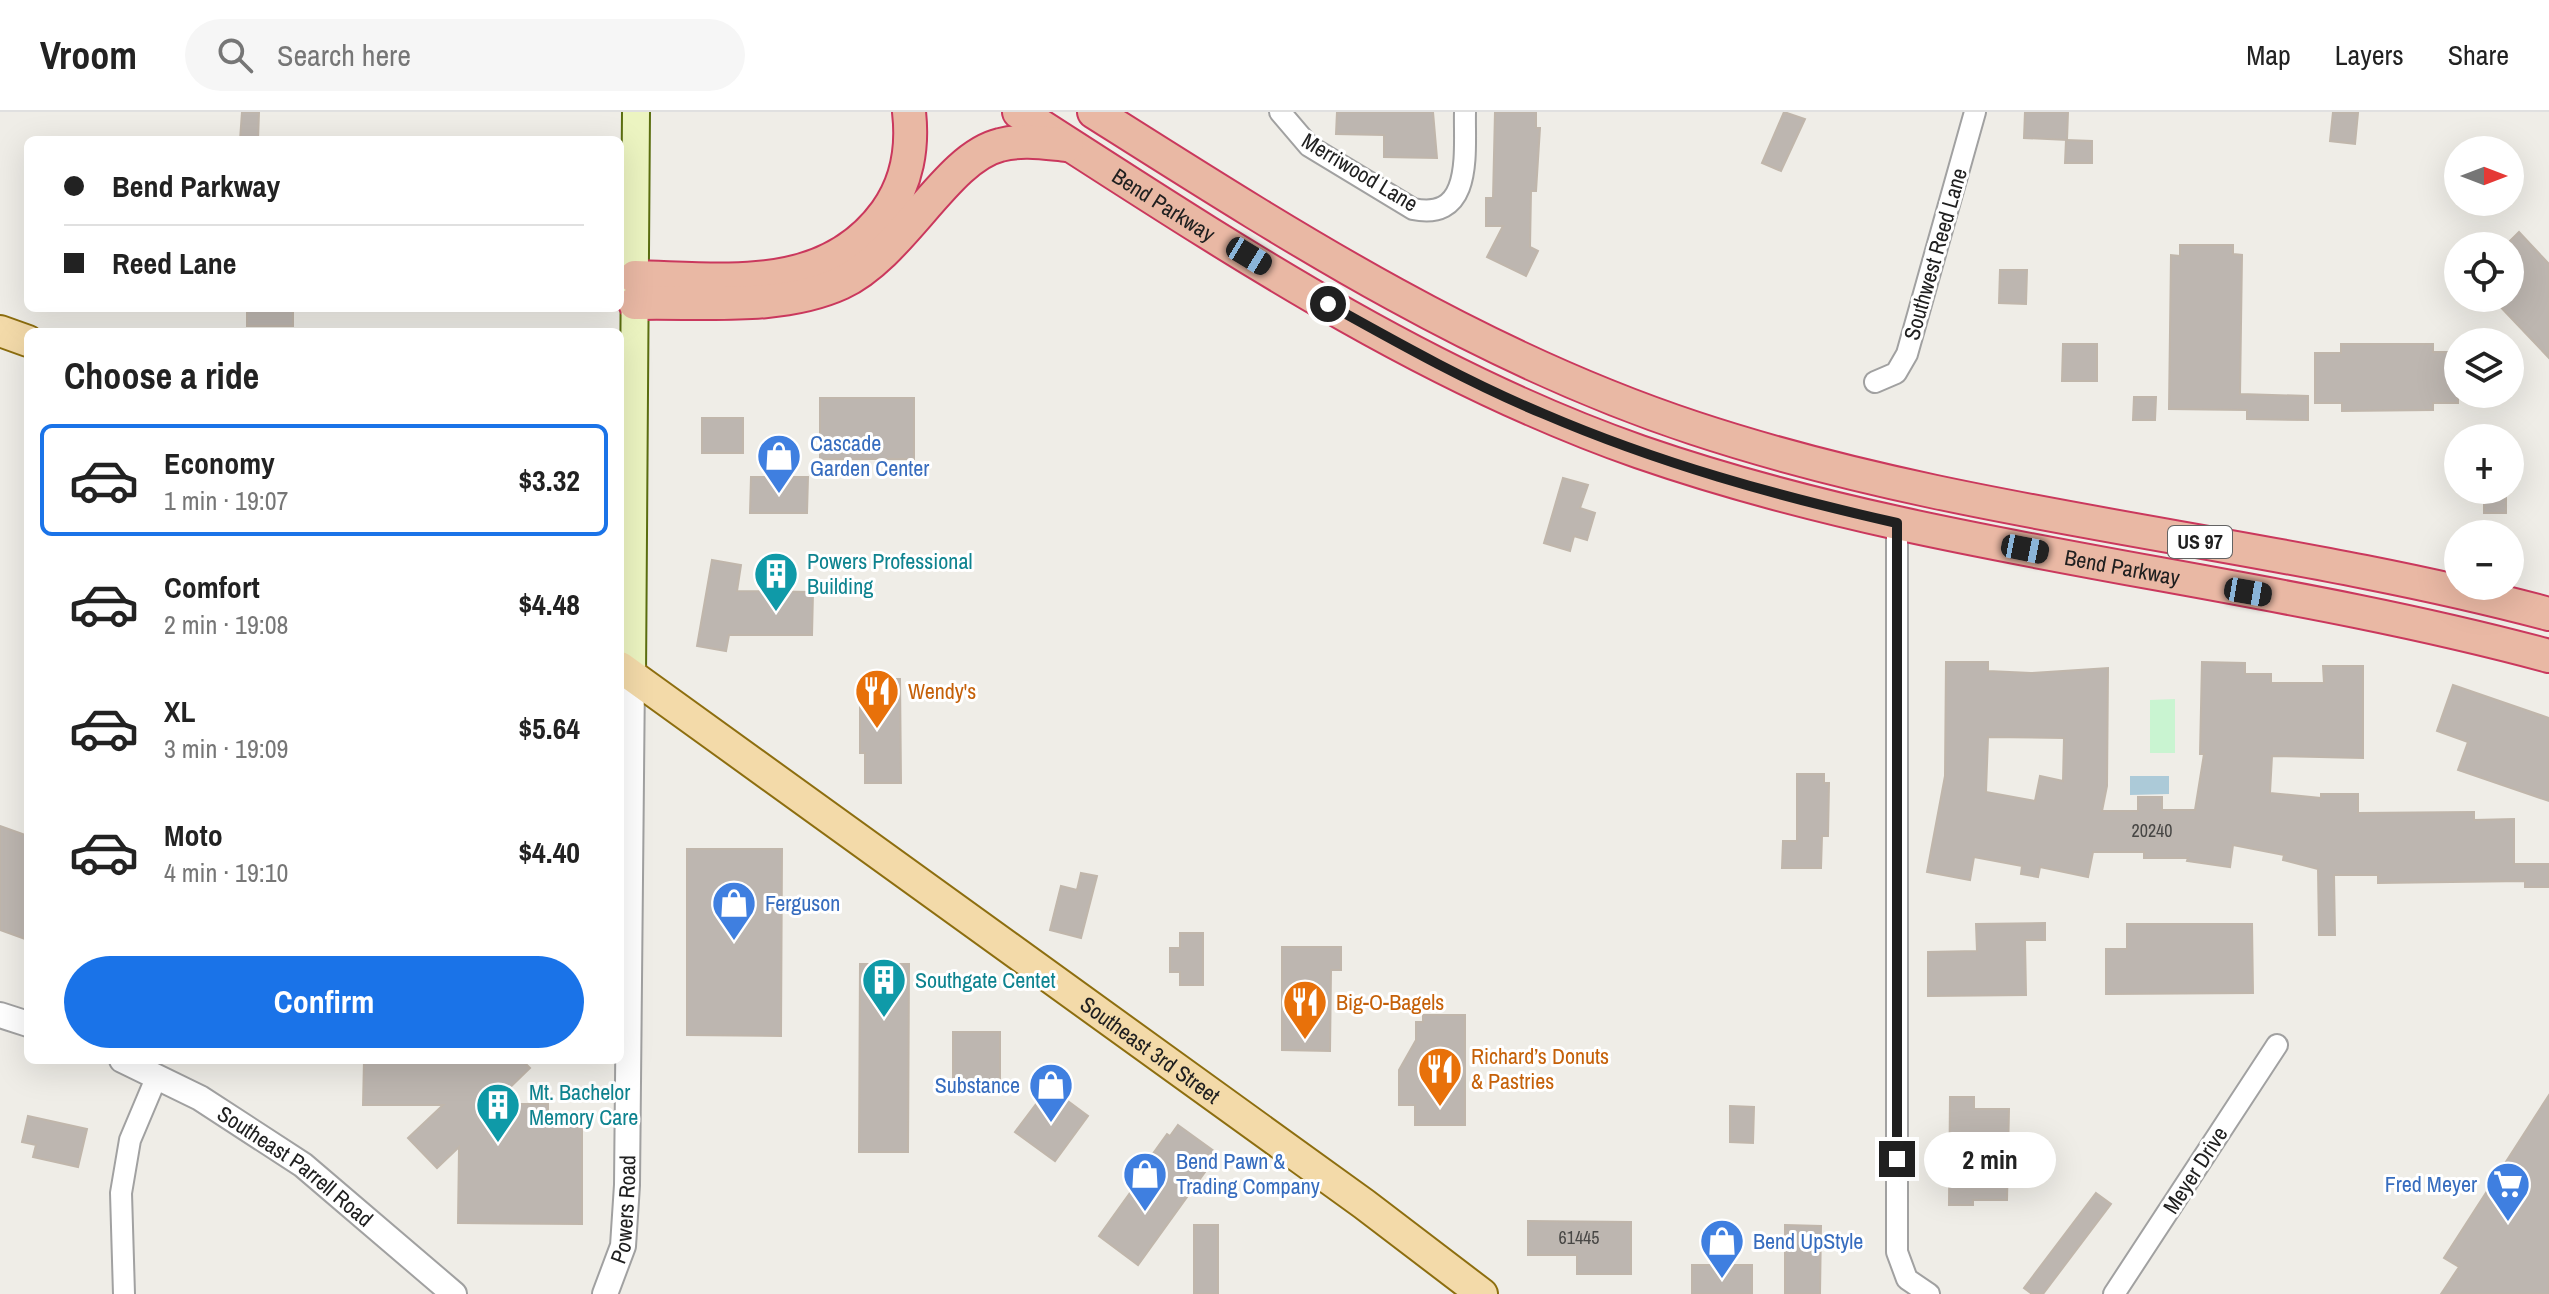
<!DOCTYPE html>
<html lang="en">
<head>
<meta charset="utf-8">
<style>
  body { margin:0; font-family:"Archivo Narrow",sans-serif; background:#f6f6f6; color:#222; height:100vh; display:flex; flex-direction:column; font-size:30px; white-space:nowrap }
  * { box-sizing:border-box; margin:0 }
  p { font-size:26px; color:#767676 }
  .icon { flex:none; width:44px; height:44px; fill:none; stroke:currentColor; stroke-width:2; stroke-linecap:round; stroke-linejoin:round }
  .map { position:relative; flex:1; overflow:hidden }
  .panel { position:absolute; left:24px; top:216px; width:600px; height:736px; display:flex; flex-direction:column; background:#fff; border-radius:12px; box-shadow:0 8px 32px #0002 }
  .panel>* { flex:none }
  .hud { position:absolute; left:24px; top:24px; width:600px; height:176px; border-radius:12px; box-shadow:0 8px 32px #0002; display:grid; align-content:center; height:176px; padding:0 40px; background:#fff }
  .needle { width:52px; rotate:90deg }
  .buttons { position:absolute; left:2444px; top:24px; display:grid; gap:16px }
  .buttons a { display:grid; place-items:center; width:80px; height:80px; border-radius:50%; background:#fff; box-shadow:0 8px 32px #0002; font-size:40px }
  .end { position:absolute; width:36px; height:36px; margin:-18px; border:10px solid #202020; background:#fff; box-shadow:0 0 0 4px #fff }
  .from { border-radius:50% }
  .bubble { position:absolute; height:56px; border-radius:28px; background:#fff; box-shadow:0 8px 32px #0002; font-size:26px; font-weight:800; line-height:56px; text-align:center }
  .car { position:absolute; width:24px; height:48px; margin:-24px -12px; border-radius:10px; box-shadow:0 0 6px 2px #0007; background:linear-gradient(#222 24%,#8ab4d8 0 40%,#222 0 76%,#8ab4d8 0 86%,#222 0) }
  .hud b { display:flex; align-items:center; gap:28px; height:76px; font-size:30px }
  .hud b+b { border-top:2px solid #e0e0e0 }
  .hud i { width:20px; height:20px; background:#222 }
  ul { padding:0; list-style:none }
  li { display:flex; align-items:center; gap:24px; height:112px; margin:0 16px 12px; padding:0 24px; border:4px solid transparent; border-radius:12px }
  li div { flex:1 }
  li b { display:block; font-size:30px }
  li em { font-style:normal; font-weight:800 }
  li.current { border-color:#1a73e8 }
  li>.icon { width:72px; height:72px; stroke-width:1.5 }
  h2 { padding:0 40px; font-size:36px; line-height:96px }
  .primary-button { display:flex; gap:16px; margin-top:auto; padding:16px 40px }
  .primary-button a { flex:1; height:92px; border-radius:48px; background:#1a73e8; color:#fff; font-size:32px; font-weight:800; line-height:92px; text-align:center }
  header { display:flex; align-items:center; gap:48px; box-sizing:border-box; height:112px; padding:0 40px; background:#fff; border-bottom:2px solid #e0e0e0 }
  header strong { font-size:38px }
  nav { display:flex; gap:44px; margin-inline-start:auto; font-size:28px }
  .search { width:560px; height:72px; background:#f6f6f6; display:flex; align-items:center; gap:20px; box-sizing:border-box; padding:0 28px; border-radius:44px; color:#767676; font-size:30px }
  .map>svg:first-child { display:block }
</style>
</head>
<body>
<header>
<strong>Vroom</strong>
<div class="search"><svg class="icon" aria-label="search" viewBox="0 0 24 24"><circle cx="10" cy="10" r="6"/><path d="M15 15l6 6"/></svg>Search here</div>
<nav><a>Map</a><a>Layers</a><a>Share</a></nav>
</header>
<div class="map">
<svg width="2549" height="1182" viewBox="0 0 2549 1182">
  <rect width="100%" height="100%" fill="#efede7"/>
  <path fill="#c9f4d1" d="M2175,587V641H2150V588Z"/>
  <path fill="#accad8" d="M2130,664H2169V682L2130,683Z"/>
  <g fill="#bdb6b0" stroke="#c0b6ab" stroke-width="2" fill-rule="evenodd">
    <path d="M242,0H259L258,28H240Z"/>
    <path d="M1337,0H1433L1437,46L1384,45V23L1336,22Z"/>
    <path d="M1495,0H1536V16H1540L1536,79H1531L1530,135L1538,139L1526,164L1487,145L1503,114H1486V86H1493Z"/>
    <path d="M1784,0L1805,7L1781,59L1762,51Z"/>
    <path d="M2025,0H2068L2067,28L2024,26Z"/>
    <path d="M2333,0L2358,1L2355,32L2330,29Z"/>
    <path d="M2066,28L2092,29V51H2065Z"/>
    <path d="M2519,120L2549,152V246L2492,186H2510V129Z"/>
    <path d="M2180,133H2233V142L2242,143L2240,282L2308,284V308L2247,307V298L2169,297L2171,143L2180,144Z"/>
    <path d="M2000,158H2027L2026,192L1999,191Z"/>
    <rect x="247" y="196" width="46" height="18"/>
    <path d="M2063,232H2097V269H2062Z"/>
    <path d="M2341,232H2433V240H2458V291H2433V298L2342,299V291H2315V241H2341Z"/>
    <path d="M2134,285H2156L2155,308H2133Z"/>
    <rect x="820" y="286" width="94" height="61"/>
    <rect x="702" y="306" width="41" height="35"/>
    <path d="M751,365H808L807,401H750Z"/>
    <path d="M1563,366L1588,373L1580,396L1595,401L1587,428L1574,424L1570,439L1544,431Z"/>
    <rect x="2484" y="378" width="22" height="23"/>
    <path d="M712,448L741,453L737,479L813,480L812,523H729L726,539L697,534Z"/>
    <path d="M1946,550H1988V559L2031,561L2108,556L2107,674L2102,699H2138V685H2162V698H2195L2204,642H2200L2202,550L2245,551V562H2271V571H2324L2323,554H2363V646L2272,644L2270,681L2321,686V682H2358V701L2474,700V708L2514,707V752H2549V775H2525V769L2378,771V763H2334L2335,823H2319L2318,757L2283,748L2284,743L2233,733L2230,755L2187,749L2188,746H2144V740H2093L2088,765L2040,755L2038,765L2021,762L2022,754L1974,745L1970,768L1927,760L1945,664ZM1988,625L2064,626L2063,669L2040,664L2035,689L1986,680Z"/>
    <path d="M860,567H900L901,671H865V641H860Z"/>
    <path d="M2453,573L2549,606V689L2458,658L2468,630L2437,619Z"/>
    <path d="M1797,662H1824V671H1829L1828,724H1822L1821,756H1782L1783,729H1797Z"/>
    <path d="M0,714L28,724V828L0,818Z"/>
    <path d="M687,737H782L781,924L687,923Z"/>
    <path d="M1081,761L1097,764L1081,826L1050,818L1061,774L1077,778Z"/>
    <path d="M2045,811V828H2025L2026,883L1928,884V840L1977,839L1976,812Z"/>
    <path d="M2127,812H2252L2253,881L2106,882V837H2127Z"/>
    <path d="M1180,821H1203V873H1180V860H1170V836H1180Z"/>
    <path d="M1282,835H1341V858H1331L1330,939L1282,938Z"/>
    <path d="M860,852H909L908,1040H859Z"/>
    <path d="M1423,903H1465V1013H1415V993H1399V958L1416,928V910H1423Z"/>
    <rect x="953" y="920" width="47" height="57"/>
    <path d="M364,948H522L530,956L493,992H548V1008H582V1112L458,1111L459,1035L437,1056L408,1026L443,993H363Z"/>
    <path d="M1049,975L1088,1004L1055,1049L1015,1020Z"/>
    <path d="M2549,983V1182H2441L2459,1155L2444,1146Z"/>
    <path d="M1950,985H1974V997H2009L2007,1088H1973V1093H1949Z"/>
    <path d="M1730,994L1754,995L1753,1031L1730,1030Z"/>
    <path d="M28,1004L87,1017L78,1055L33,1045L36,1033L22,1030Z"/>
    <path d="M1178,1013L1218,1042L1138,1153L1099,1124L1132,1078L1129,1075L1167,1022L1170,1024Z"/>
    <path d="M2096,1081L2111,1092L2043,1182H2032L2024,1176Z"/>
    <path d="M1528,1109L1631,1110V1162H1577V1143H1528Z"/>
    <rect x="1194" y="1113" width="24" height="69"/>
    <path d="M1785,1113L1821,1114L1820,1182H1785Z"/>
    <rect x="1692" y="1153" width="60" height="29"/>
  </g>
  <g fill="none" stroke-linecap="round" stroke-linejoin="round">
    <g stroke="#a1a1a1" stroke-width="24">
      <g id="minor">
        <path d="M1280,0L1309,34L1413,97C1474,110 1464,38 1465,0"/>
        <path d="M1875,270L1896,261L1907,242L1975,0"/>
        <path d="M1897,411V1140L1907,1167L1929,1182"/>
        <path d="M124,1182L121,1081L130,1028L157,964"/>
        <path d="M2114,1182L2277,933"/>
      </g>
    </g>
    <g stroke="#a1a1a1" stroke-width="28">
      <g id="tertiary">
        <path d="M0,903L28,912"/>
        <path id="s1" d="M122,948L200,986L303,1053L454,1182"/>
        <path id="s2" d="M605,1182L623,1134L627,1073L632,563"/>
      </g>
    </g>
    <g stroke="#5b6e10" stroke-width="30">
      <path id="secondary" d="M632,563L636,0"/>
    </g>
    <g stroke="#8d6e0f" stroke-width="34">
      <g id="primary">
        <path d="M0,219L28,229"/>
        <path id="s3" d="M620,555L1364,1092L1482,1182"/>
      </g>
    </g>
    <g stroke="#ca385d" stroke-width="36">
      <g id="trunk">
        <path id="s4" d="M1019,0C1217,127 1417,262 1640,340C1935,442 2249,463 2549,544"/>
        <path d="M1094,0C1287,122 1476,244 1694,316C1972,408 2267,427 2549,502"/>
        <path d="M635,165C725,167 826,183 886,100C907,71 913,35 909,0"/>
        <path d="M635,191C700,189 780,199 841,171C903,142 946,46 1000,33C1022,27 1045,31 1067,33"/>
      </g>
    </g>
    <use href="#minor" stroke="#fff" stroke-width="20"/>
    <use href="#tertiary" stroke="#fff" stroke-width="24"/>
    <use href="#secondary" stroke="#ecf4c1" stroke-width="26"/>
    <use href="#primary" stroke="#f3daa9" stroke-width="30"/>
    <use href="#trunk" stroke="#e9b8a4" stroke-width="32"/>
  </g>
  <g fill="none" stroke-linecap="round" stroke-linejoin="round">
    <path stroke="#202020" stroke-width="10" d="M1328,192C1398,231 1469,271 1544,302C1658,351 1777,384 1897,411V1047"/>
  </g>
  <defs>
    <g id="shop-pin" transform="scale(2.3)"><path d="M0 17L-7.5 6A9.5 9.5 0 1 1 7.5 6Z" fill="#3f7fe0" stroke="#fff"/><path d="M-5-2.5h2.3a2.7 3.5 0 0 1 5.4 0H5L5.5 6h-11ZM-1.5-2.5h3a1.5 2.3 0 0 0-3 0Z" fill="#fff"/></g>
    <g id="building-pin" transform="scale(2.3)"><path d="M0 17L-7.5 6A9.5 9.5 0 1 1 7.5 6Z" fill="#0f9aa8" stroke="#fff"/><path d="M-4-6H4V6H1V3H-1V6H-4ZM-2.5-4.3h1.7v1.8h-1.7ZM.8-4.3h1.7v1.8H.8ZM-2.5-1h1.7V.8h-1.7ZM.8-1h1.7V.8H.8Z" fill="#fff"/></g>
    <g id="restaurant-pin" transform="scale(2.3)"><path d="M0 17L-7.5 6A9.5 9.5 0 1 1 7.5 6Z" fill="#e8710a" stroke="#fff"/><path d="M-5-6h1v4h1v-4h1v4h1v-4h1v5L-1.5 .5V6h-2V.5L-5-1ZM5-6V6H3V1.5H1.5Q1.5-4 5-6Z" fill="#fff"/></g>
    <g id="supermarket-pin" transform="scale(2.3)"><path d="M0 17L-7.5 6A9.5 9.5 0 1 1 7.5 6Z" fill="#3f7fe0" stroke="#fff"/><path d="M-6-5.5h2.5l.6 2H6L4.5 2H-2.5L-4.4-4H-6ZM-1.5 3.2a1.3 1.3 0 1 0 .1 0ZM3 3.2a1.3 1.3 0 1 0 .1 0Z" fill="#fff"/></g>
  </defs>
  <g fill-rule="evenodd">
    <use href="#shop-pin" x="779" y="344"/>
    <use href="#building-pin" x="776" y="462"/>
    <use href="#restaurant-pin" x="877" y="579"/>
    <use href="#shop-pin" x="734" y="791"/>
    <use href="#building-pin" x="884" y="868"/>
    <use href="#restaurant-pin" x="1305" y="890"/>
    <use href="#restaurant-pin" x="1440" y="957"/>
    <use href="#shop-pin" x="1051" y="973"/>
    <use href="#building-pin" x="498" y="993"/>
    <use href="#shop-pin" x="1145" y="1062"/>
    <use href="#supermarket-pin" x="2508" y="1072"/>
    <use href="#shop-pin" x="1722" y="1129"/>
  </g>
  <g text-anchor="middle" stroke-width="6" stroke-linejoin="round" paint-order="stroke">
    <g font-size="18" fill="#474644">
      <text x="2152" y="725">20240</text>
      <text x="1579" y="1132">61445</text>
    </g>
    <rect fill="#fff" stroke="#636363" stroke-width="2" x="2168" y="414" width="64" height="32" rx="6"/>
    <g font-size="20" font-weight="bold" fill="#202020">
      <text x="2200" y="437">US 97</text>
    </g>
    <g font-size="22" fill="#202020" stroke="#fff">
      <text transform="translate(1360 60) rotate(31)" y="8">Merriwood Lane</text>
      <text dy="8" stroke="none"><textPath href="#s4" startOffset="172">Bend Parkway</textPath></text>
      <text transform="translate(1935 142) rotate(-74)" y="8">Southwest Reed Lane</text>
      <text dy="8" stroke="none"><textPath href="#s4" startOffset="1206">Bend Parkway</textPath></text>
      <text dy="8" stroke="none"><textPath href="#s3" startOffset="654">Southeast 3rd Street</textPath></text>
      <text dy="8" stroke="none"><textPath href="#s1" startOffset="204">Southeast Parrell Road</textPath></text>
      <text transform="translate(2195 1058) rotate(-57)" y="8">Meyer Drive</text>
      <text dy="8" stroke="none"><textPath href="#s2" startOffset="88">Powers Road</textPath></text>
    </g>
    <g font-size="22" fill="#366cbe" stroke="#fff" text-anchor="start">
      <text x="810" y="339">Cascade<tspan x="810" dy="25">Garden Center</tspan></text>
      <text x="765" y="799">Ferguson</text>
      <text x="1020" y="981" text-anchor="end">Substance</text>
      <text x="1176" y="1057">Bend Pawn &amp;<tspan x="1176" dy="25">Trading Company</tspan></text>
      <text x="2477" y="1080" text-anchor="end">Fred Meyer</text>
      <text x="1753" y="1137">Bend UpStyle</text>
    </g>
    <g font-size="22" fill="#0d838f" stroke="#fff" text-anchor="start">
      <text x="807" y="457">Powers Professional<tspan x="807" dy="25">Building</tspan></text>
      <text x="915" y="876">Southgate Centet</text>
      <text x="529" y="988">Mt. Bachelor<tspan x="529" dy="25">Memory Care</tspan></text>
    </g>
    <g font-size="22" fill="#c56008" stroke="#fff" text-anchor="start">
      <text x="908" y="587">Wendy's</text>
      <text x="1336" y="898">Big-O-Bagels</text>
      <text x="1471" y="952">Richard’s Donuts<tspan x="1471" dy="25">&amp; Pastries</tspan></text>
    </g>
  </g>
</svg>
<div class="buttons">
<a><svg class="needle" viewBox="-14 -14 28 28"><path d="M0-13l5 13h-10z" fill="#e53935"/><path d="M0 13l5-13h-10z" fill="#767676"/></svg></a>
<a><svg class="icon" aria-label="locate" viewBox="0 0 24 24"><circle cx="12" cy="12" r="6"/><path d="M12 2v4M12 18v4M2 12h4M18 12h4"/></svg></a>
<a><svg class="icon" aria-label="layers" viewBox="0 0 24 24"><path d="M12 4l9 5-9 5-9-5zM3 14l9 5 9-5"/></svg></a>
<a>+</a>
<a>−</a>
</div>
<i class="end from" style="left:1328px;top:192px"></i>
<i class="end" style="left:1897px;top:1047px"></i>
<div class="bubble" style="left:1924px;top:1020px;width:132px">2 min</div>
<i class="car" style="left:1249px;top:144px;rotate:121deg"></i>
<i class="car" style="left:2025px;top:437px;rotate:101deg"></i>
<i class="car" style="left:2248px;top:480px;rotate:100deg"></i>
<div class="hud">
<b><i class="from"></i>Bend Parkway</b>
<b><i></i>Reed Lane</b>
</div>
<section class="panel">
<h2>Choose a ride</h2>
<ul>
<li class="current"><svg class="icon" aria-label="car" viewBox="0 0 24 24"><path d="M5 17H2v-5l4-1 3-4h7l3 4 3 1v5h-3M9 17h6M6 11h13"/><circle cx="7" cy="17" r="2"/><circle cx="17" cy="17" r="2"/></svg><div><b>Economy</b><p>1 min · 19:07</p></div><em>$3.32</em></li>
<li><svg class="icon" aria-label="car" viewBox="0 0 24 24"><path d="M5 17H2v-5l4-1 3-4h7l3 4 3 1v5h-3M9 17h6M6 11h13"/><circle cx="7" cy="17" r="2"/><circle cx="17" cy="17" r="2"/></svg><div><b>Comfort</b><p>2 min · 19:08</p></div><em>$4.48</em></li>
<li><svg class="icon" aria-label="car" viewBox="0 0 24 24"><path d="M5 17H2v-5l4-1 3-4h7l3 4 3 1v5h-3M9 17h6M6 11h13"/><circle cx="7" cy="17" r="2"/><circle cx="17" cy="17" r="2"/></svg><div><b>XL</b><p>3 min · 19:09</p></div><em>$5.64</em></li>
<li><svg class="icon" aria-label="car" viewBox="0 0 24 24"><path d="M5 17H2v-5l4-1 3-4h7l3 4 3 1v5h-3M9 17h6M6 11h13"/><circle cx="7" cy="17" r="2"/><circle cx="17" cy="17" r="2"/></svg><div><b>Moto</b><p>4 min · 19:10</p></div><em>$4.40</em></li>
</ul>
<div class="primary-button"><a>Confirm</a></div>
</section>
</div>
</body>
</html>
